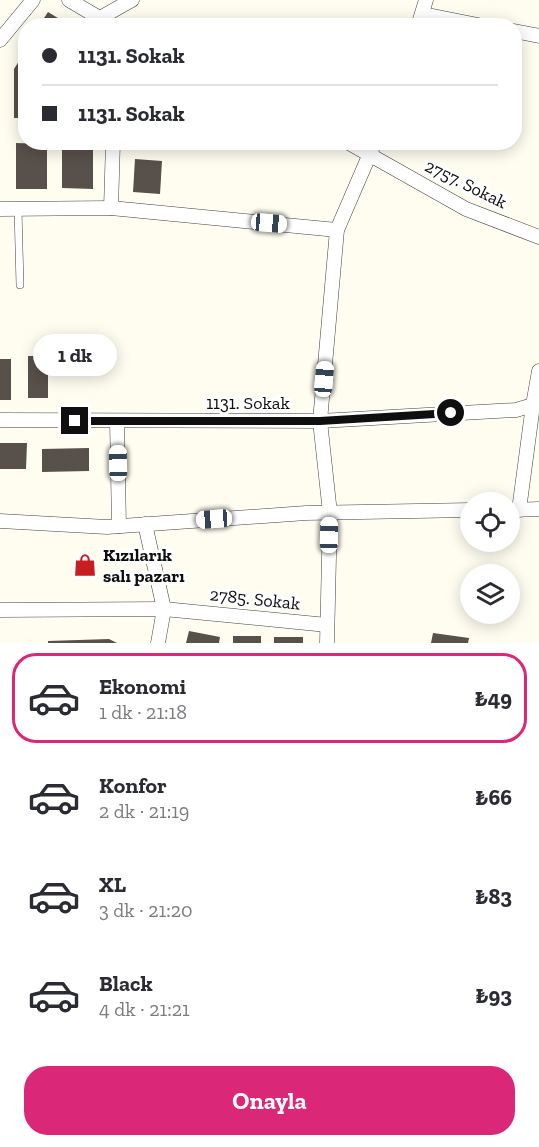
<!DOCTYPE html>
<html lang="tr">
<head>
<meta charset="utf-8">
<style>
  body { margin:0; font-family:"Zilla Slab",serif; background:#f7f7f7; color:#2b2b33; height:100vh; display:flex; flex-direction:column; font-size:22px; white-space:nowrap }
  * { box-sizing:border-box; margin:0 }
  p { font-size:20px; color:#7c7c81 }
  .icon { flex:none; width:33px; height:33px; fill:none; stroke:currentColor; stroke-width:2; stroke-linecap:round; stroke-linejoin:round }
  .map { position:relative; height:643px; overflow:hidden }
  .panel { display:flex; flex-direction:column; background:#fff; flex:1 }
  .panel>* { flex:none }
  .banner { position:absolute; left:18px; top:18px; width:504px; height:132px; border-radius:24px; box-shadow:0 3px 15px #0003; display:grid; align-content:center; height:132px; padding:0 24px; background:#fff }
  .buttons { position:absolute; left:460px; top:492px; display:grid; gap:12px }
  .buttons a { display:grid; place-items:center; width:60px; height:60px; border-radius:50%; background:#fff; box-shadow:0 3px 15px #0003; font-size:30px }
  .end { position:absolute; width:27px; height:27px; margin:-14px; border:8px solid #0f0f0f; background:#fff; box-shadow:0 0 0 3px #fff }
  .from { border-radius:50% }
  .bubble { position:absolute; height:42px; border-radius:21px; background:#fff; box-shadow:0 3px 15px #0003; font-size:20px; font-weight:700; line-height:42px; text-align:center }
  .car { position:absolute; width:18px; height:36px; margin:-18px -9px; border-radius:8px; box-shadow:0 0 4px 2px #0007; background:linear-gradient(#fff 24%,#345 0 40%,#fff 0 76%,#345 0 86%,#fff 0) }
  .banner b { display:flex; align-items:center; gap:21px; height:57px; font-size:22px }
  .banner b+b { border-top:2px solid #e1e1e2 }
  .banner i { width:15px; height:15px; background:#2b2b33 }
  ul { padding:10px 0 0; list-style:none }
  li { display:flex; align-items:center; gap:18px; height:90px; margin:0 12px 9px; padding:0 12px; border:3px solid transparent; border-radius:24px }
  li div { flex:1 }
  li b { display:block; font-size:22px }
  li em { font-style:normal; font-weight:700 }
  li.on { border-color:#db2777 }
  li>.icon { width:54px; height:54px; stroke-width:1.5 }
  .action { display:flex; gap:12px; margin-top:auto; padding:12px 24px }
  .action a { flex:1; height:69px; border-radius:24px; background:#db2777; color:#fff; font-size:24px; font-weight:700; line-height:69px; text-align:center }
  .map>svg:first-child { display:block }
</style>
</head>
<body>
<div class="map">
<svg width="539" height="643" viewBox="0 0 539 643">
  <rect width="100%" height="100%" fill="#fffdf0"/>
  <g fill="#58504a">
    <path d="M48,12L71,26H39Z"/>
    <path d="M21,58L26,61V118H14V69Z"/>
    <path d="M16,143L47,144V189H16Z"/>
    <path d="M62,143H93V189L62,188Z"/>
    <path d="M135,159L162,161L160,194L133,192Z"/>
    <rect x="28" y="356" width="20" height="42"/>
    <rect x="0" y="359" width="11" height="41"/>
    <path d="M0,443H27L26,469H0Z"/>
    <path d="M89,448V471L42,472V449Z"/>
    <path d="M189,631L220,637L219,643H186Z"/>
    <path d="M433,633L469,638L468,643H431Z"/>
    <rect x="233" y="636" width="28" height="7"/>
    <rect x="274" y="637" width="29" height="6"/>
    <path d="M109,639L117,643H48V641Z"/>
  </g>
  <g fill="none" stroke-linecap="round" stroke-linejoin="round">
    <g stroke="#424242" stroke-width="8">
      <path id="service" d="M18,209L20,285"/>
    </g>
    <g stroke="#424242" stroke-width="15">
      <g id="minor">
        <path d="M69,0L113,26"/>
        <path d="M423,14L483,26"/>
        <path d="M100,18L132,0"/>
        <path d="M418,26L426,0"/>
        <path d="M514,31L539,36"/>
        <path d="M0,40L33,0"/>
        <path d="M347,142L466,209L539,237"/>
        <path d="M111,208L113,142"/>
        <path d="M0,209L111,208L337,230"/>
        <path d="M0,420L320,421L516,410L533,405L539,371"/>
        <path d="M117,421L119,526"/>
        <path d="M511,510L539,509"/>
        <path d="M519,510L533,405"/>
        <path d="M0,521L107,527L306,513L471,510"/>
        <path d="M145,524L164,609L158,643"/>
        <path d="M0,610L164,609L327,625"/>
        <path d="M327,643L330,513L320,421L337,230L375,142"/>
      </g>
    </g>
    <use href="#service" stroke="#fff" stroke-width="7"/>
    <use href="#minor" stroke="#fff" stroke-width="14"/>
  </g>
  <g fill="none" stroke-linecap="round" stroke-linejoin="round">
    <path stroke="#0f0f0f" stroke-width="8" d="M75,421H320L451,413"/>
  </g>
  <defs>
    <g id="shop-bare" transform="scale(1.8)"><path d="M-5-2.5h2.3a2.7 3.5 0 0 1 5.4 0H5L5.5 6h-11ZM-1.5-2.5h3a1.5 2.3 0 0 0-3 0Z" fill="#c71e21" stroke="#fff" stroke-width="2.5" paint-order="stroke"/></g>
  </defs>
  <g fill-rule="evenodd">
    <use href="#shop-bare" x="85" y="565"/>
  </g>
  <g text-anchor="middle" stroke-width="6" stroke-linejoin="round" paint-order="stroke">
    <g font-size="18" fill="#0f0f0f" stroke="#fff">
      <text transform="translate(466 184) rotate(26)" y="6">2757. Sokak</text>
      <text x="248" y="409">1131. Sokak</text>
      <text transform="translate(255 599) rotate(6)" y="6">2785. Sokak</text>
    </g>
    <g font-size="18" font-weight="bold" fill="#0f0f0f" stroke="#fff" text-anchor="start">
      <text x="103" y="561">Kızılarık<tspan x="103" dy="21">salı pazarı</tspan></text>
    </g>
  </g>
</svg>
<div class="buttons">
<a><svg class="icon" aria-label="locate" viewBox="0 0 24 24"><circle cx="12" cy="12" r="6"/><path d="M12 2v4M12 18v4M2 12h4M18 12h4"/></svg></a>
<a><svg class="icon" aria-label="layers" viewBox="0 0 24 24"><path d="M12 4l9 5-9 5-9-5zM3 14l9 5 9-5"/></svg></a>
</div>
<i class="end from" style="left:451px;top:413px"></i>
<i class="end" style="left:75px;top:421px"></i>
<div class="bubble" style="left:33px;top:334px;width:84px">1 dk</div>
<i class="car" style="left:269px;top:223px;rotate:95deg"></i>
<i class="car" style="left:324px;top:379px;rotate:5deg"></i>
<i class="car" style="left:118px;top:463px;rotate:359deg"></i>
<i class="car" style="left:214px;top:519px;rotate:266deg"></i>
<i class="car" style="left:329px;top:535px;rotate:1deg"></i>
<div class="banner">
<b><i class="from"></i>1131. Sokak</b>
<b><i></i>1131. Sokak</b>
</div>
</div>
<section class="panel">
<ul>
<li class="on"><svg class="icon" aria-label="car" viewBox="0 0 24 24"><path d="M5 17H2v-5l4-1 3-4h7l3 4 3 1v5h-3M9 17h6M6 11h13"/><circle cx="7" cy="17" r="2"/><circle cx="17" cy="17" r="2"/></svg><div><b>Ekonomi</b><p>1 dk · 21:18</p></div><em>₺49</em></li>
<li><svg class="icon" aria-label="car" viewBox="0 0 24 24"><path d="M5 17H2v-5l4-1 3-4h7l3 4 3 1v5h-3M9 17h6M6 11h13"/><circle cx="7" cy="17" r="2"/><circle cx="17" cy="17" r="2"/></svg><div><b>Konfor</b><p>2 dk · 21:19</p></div><em>₺66</em></li>
<li><svg class="icon" aria-label="car" viewBox="0 0 24 24"><path d="M5 17H2v-5l4-1 3-4h7l3 4 3 1v5h-3M9 17h6M6 11h13"/><circle cx="7" cy="17" r="2"/><circle cx="17" cy="17" r="2"/></svg><div><b>XL</b><p>3 dk · 21:20</p></div><em>₺83</em></li>
<li><svg class="icon" aria-label="car" viewBox="0 0 24 24"><path d="M5 17H2v-5l4-1 3-4h7l3 4 3 1v5h-3M9 17h6M6 11h13"/><circle cx="7" cy="17" r="2"/><circle cx="17" cy="17" r="2"/></svg><div><b>Black</b><p>4 dk · 21:21</p></div><em>₺93</em></li>
</ul>
<div class="action"><a>Onayla</a></div>
</section>
</body>
</html>
